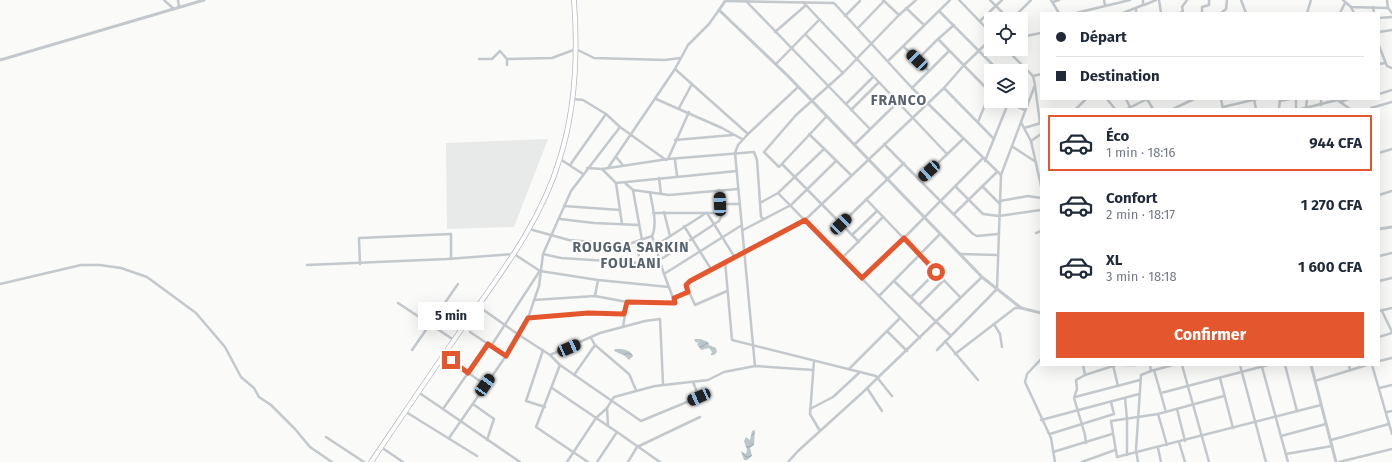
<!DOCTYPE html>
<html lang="fr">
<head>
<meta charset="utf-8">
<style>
  body { margin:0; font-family:"Fira Sans",sans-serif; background:#f2f2f3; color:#1f2937; height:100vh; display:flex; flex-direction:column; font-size:15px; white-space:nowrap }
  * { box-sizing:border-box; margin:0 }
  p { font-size:13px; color:#747a83 }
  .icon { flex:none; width:22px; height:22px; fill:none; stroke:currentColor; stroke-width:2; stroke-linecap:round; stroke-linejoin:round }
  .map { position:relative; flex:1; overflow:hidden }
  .panel { position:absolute; left:1040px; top:108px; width:340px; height:258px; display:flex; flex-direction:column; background:#fff; border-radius:0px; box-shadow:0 4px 16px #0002 }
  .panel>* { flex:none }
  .banner { position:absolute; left:1040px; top:12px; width:340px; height:88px; border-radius:0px; box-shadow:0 4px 16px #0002; display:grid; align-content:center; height:88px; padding:0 16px; background:#fff }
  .buttons { position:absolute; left:984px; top:12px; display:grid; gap:8px }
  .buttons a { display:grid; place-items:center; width:44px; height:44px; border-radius:0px; background:#fff; box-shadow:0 4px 16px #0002; font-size:20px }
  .end { position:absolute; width:18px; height:18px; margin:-9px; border:5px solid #e4572e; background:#fff; box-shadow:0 0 0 2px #fff }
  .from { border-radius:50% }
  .bubble { position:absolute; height:28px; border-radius:0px; background:#fff; box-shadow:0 4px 16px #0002; font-size:13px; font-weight:700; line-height:28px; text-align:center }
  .car { position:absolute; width:12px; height:24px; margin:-12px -6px; border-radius:5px; box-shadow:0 0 3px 1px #0007; background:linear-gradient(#222 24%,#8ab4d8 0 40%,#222 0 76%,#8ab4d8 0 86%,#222 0) }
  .banner b { display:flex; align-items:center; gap:14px; height:38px; font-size:15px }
  .banner b+b { border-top:1px solid #e0e1e3 }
  .banner i { width:10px; height:10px; background:#1f2937 }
  ul { padding:7px 0 0; list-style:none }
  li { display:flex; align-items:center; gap:12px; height:56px; margin:0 8px 6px; padding:0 8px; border:2px solid transparent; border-radius:0px }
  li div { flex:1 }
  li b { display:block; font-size:15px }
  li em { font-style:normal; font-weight:700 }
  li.current { border-color:#e4572e }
  li>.icon { width:36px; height:36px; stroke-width:1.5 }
  .primary-button { display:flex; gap:8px; margin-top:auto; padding:8px 16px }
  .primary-button a { flex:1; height:46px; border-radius:0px; background:#e4572e; color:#fff; font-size:16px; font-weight:700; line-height:46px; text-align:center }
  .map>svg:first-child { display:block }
</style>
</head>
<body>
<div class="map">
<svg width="1392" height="462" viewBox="0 0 1392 462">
  <defs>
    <pattern id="water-waves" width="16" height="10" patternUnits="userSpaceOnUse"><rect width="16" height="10" fill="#bbc7cb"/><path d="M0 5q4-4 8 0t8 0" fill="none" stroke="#9ca6aa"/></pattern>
  </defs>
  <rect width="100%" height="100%" fill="#fafaf8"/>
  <path fill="#e8e9e9" d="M548,139L514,227L447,229L446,143Z"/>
  <g fill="url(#water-waves)">
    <path d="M694,339H701L708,342L709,345L716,348L717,352L714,355H711L712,352L709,348L701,350L697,344L699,341L696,343Z"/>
    <path d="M615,349C622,349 630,349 633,356L629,360L625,356L614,351Z"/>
    <path d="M755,430L754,445L750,448L752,456L747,460H744L741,451L746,454L747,450L744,441L746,437L750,440L752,431Z"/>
  </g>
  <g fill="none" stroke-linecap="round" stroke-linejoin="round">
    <g stroke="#b4b9bd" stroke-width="5.5">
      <path id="trunk" d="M371,462C403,415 435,367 468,320C504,269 542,219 560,158C576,107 578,54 574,0"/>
    </g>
    <g stroke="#c3c8cc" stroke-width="2.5">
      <path d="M164,0L174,9"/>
      <path d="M178,0L179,7"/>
      <path d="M883,0L899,15"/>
      <path d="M959,0L991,33"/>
      <path d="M990,0L1009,19"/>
      <path d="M1051,0L1059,13"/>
      <path d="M1104,0L1105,5"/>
      <path d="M1159,0L1161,13"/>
      <path d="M1241,0L1246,13"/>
      <path d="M1343,0L1351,7L1388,8L1392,13"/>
      <path d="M1387,0L1388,8"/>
      <path d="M726,1L834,3L912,88L1001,175"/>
      <path d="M746,1L870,129"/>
      <path d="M803,2L947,154"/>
      <path d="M1053,2L1059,0"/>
      <path d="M1144,5L1156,0"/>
      <path d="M1351,7L1354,13"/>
      <path d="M1373,7L1374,13"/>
      <path d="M906,8L924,25"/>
      <path d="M939,11L999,71"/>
      <path d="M1076,13L1130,0"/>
      <path d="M1123,13L1143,5V0"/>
      <path d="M1136,13V9"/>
      <path d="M1180,13L1183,11L1182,7L1187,0"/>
      <path d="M1202,13V7L1209,5V0"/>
      <path d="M1221,13L1226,9L1227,0"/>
      <path d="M1307,13L1311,0"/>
      <path d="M1340,13L1345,3"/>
      <path d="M845,16L860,1"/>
      <path d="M1379,18L1392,17"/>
      <path d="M1012,19L1031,0"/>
      <path d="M980,21L1002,0"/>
      <path d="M858,28L884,1"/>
      <path d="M775,32L805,6"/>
      <path d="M1379,32L1392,30"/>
      <path d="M806,35L843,73"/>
      <path d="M1021,37L1041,33"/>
      <path d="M938,39L989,91V95L978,122"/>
      <path d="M903,46L928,70"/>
      <path d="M1379,46L1387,66L1392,68"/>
      <path d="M479,59H492L500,51L507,59L552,58L576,49L594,58L665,60L680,58"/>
      <path d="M917,60L938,39L954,25"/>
      <path d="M888,61L950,0"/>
      <path d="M776,64L819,20"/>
      <path d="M1379,64L1385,63"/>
      <path d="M507,65V59"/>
      <path d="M675,69L748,134L798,87"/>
      <path d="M1033,76L1041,74"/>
      <path d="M1035,86L1040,123"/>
      <path d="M912,88L949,51"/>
      <path d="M944,88L994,139"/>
      <path d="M1379,94L1392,90"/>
      <path d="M573,99L583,100L606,114"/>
      <path d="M656,99L722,128L742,139"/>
      <path d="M1107,99L1115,109"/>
      <path d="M1126,99L1130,107"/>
      <path d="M1147,99L1153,109"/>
      <path d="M1221,99L1223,109"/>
      <path d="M1254,99L1256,109"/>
      <path d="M1321,99V105"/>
      <path d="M1336,99L1350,109"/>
      <path d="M1002,101L1025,110"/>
      <path d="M1280,101L1290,99"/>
      <path d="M1340,102L1349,99"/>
      <path d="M846,104L873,77"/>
      <path d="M1223,107L1257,99"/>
      <path d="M679,108L692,84"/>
      <path d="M1306,108L1307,99"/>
      <path d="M1371,108L1392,102"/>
      <path d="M1076,109L1086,99"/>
      <path d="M1127,109L1147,99"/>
      <path d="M1173,109L1194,99"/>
      <path d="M1279,109L1280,99"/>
      <path d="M1296,109V99"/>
      <path d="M1301,109L1337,100"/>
      <path d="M851,110L879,82"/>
      <path d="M826,117L779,167L764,152L796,115L843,73L899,15L916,0"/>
      <path d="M1021,122L1024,128L1041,123"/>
      <path d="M1024,128L1031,141L1041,186"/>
      <path d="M748,134L738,145L735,153L755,366"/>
      <path d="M809,134L851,175"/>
      <path d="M675,140L733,135"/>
      <path d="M1031,141L1041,134"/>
      <path d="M884,144L973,234L977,236L998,234"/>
      <path d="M854,145L898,102"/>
      <path d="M1013,147L1036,162"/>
      <path d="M1379,153L1392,149"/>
      <path d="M616,157L622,164"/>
      <path d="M560,159L583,174"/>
      <path d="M668,159L689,112"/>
      <path d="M675,160L677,176"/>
      <path d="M985,161L1009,101"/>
      <path d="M782,164L859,242"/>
      <path d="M570,165L606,114L620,127L666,160"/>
      <path d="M587,168L602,169L668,159L754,152L757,160L761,217L764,219"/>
      <path d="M608,168L675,69L688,45L709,24L719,10"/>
      <path d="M602,169L616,183L622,224"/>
      <path d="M659,178L661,194"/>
      <path d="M920,180L963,139"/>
      <path d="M616,183L737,171"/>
      <path d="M625,183L633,190L642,240"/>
      <path d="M982,186L1000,204"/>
      <path d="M956,187L983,214L999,216L1041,210"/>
      <path d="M633,190L669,195L738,189"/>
      <path d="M778,193L920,338"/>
      <path d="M1379,195L1392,191"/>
      <path d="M866,199L960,297"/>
      <path d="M1000,201L1028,196L1041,198"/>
      <path d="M760,203L778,193L824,149"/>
      <path d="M720,204H740"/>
      <path d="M564,206L620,210"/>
      <path d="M664,212L670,236"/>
      <path d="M653,213H721"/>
      <path d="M707,213L734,256"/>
      <path d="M954,214L997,172"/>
      <path d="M560,219L594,223L639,225"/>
      <path d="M841,224L904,163"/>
      <path d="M684,226L711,269"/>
      <path d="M529,229L569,240L626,245L652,236C658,224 652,205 650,192"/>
      <path d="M743,230L791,205L836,161"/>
      <path d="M1036,233L1041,231"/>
      <path d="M852,235L877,211"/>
      <path d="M655,246L706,213"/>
      <path d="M543,254L561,258L639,263L640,261L636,243"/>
      <path d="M960,254L997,255"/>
      <path d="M1379,256L1392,253"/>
      <path d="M842,258L883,217"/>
      <path d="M660,260L719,221L721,217L719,190"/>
      <path d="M725,261L732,340L876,376L892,396"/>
      <path d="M360,264L359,238L451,234V259"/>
      <path d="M307,265L447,259L514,254L540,271L598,280L669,287"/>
      <path d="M664,274L742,225"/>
      <path d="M861,278L904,238L983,158"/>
      <path d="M894,281L951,336"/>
      <path d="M1379,281L1392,278"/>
      <path d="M0,284L81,265H100L121,268L147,277L196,313L225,347L241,377L254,388L259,397L271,405L295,429L310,447L332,462"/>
      <path d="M727,291L695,305L686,285L711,269L805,220L944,88L964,65L991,39"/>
      <path d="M595,296L598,280"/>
      <path d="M879,296L940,234"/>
      <path d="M911,297L936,272"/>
      <path d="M674,298L687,292"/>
      <path d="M534,300L595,296L627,302L675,303L664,274L652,236"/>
      <path d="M398,303L454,340"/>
      <path d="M919,305L944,280"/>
      <path d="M478,306L519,335L550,355L600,333L645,321L660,319L663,384"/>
      <path d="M1379,311L1392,308"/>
      <path d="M1382,311L1392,332"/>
      <path d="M528,318L588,313L624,314"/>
      <path d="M994,324L1000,334L1002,347"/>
      <path d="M623,327L627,302"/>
      <path d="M887,331L907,351"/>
      <path d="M470,332L506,356"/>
      <path d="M1379,337L1392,333"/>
      <path d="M591,338L595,345L629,374L636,390"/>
      <path d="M945,341L978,380"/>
      <path d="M491,346L539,272"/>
      <path d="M412,350L458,284"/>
      <path d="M543,350L526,401L545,407"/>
      <path d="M937,350L997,289L1001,175L1035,85L1033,76L1006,49"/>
      <path d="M955,354L1015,308H1021"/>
      <path d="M550,355L560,365L641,421L699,397L693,382"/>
      <path d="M1041,359L1027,374L1025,382L1051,438L1055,462"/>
      <path d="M451,360L485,385"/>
      <path d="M814,361L810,414L820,431"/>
      <path d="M1379,361L1392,358"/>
      <path d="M560,365L536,427L588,462"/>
      <path d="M1083,365L1085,375"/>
      <path d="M1113,365L1118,386"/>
      <path d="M1122,365H1135"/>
      <path d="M1150,365L1151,371"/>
      <path d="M1182,365L1209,462"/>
      <path d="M1240,365L1266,462"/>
      <path d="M1285,365L1297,411"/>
      <path d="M1349,365L1350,370"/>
      <path d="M1372,365L1392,434"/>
      <path d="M1262,367L1288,462"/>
      <path d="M849,369L900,318"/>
      <path d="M1154,370L1166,412"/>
      <path d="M574,375L595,345"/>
      <path d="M1220,378L1233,428"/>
      <path d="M1315,381L1367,365"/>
      <path d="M552,388L608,426"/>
      <path d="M867,388L882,411"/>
      <path d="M1379,388L1392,385"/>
      <path d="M418,392L443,409L488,344"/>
      <path d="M1161,393L1268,365"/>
      <path d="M1224,396L1158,414L1111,421L1117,457L1321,405"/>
      <path d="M1075,397L1140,380"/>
      <path d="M1125,398L1127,419V455"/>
      <path d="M473,404L494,419L487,440"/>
      <path d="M443,409L520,462"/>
      <path d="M810,409L833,397L860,372"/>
      <path d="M1177,409L1185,441"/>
      <path d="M406,412L477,456"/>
      <path d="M1387,412L1392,411"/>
      <path d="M1158,414L1167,445"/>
      <path d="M1041,420L1139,394"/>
      <path d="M617,432L660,462"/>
      <path d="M1050,434L1114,414L1111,402"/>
      <path d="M1281,436L1326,424"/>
      <path d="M326,437L364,462"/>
      <path d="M449,438L506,356L528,318L539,286L543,254L571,191L620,127"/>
      <path d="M1331,440L1389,424"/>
      <path d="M1179,442L1185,462"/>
      <path d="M1086,443L1085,435L1074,398L1077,389L1076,380L1085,375L1116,365"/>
      <path d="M381,447L403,462"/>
      <path d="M1158,448L1161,462"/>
      <path d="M1053,452L1112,434"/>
      <path d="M1286,454L1332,446"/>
      <path d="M567,462L596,418L607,408"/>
      <path d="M597,462L617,432L608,426L607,408L614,397L655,386L708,380L724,372L755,366L813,370"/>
      <path d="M628,462L637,447L700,417"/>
      <path d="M788,462L798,451L862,393L982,277"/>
      <path d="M1082,462L1115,450"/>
      <path d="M1138,462L1136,450L1141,375L1151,371L1173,365"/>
      <path d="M1339,462L1392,449"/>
    </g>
    <g stroke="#c3c8cc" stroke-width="3">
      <path d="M726,0L719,10L788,76L982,277L1021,308L1041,313"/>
      <path d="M0,60L204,0"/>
      <path d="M1379,229L1392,227"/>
      <path d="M1311,365L1336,462"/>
    </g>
    <use href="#trunk" stroke="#fff" stroke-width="4"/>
  </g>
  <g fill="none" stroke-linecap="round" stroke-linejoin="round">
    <path stroke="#e4572e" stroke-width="5" d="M451,360L468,373L488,344L506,356L528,318L588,313L624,314L627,302L675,303L674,298L688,292L686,285L690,281L805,220L862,278L904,238L936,272"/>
  </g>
  <g text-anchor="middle" stroke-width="4" stroke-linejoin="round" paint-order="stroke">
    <g font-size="14" font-weight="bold" letter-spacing="1" fill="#57646e" stroke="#fff">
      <text x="899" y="105">FRANCO</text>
      <text x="631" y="252">ROUGGA SARKIN<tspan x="631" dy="16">FOULANI</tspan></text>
    </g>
  </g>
</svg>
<div class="buttons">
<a><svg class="icon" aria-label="locate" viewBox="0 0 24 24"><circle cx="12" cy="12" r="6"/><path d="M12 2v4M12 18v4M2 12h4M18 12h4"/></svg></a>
<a><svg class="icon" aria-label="layers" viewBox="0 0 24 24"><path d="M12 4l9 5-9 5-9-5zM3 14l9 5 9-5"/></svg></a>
</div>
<i class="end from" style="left:936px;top:272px"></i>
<i class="end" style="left:451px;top:360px"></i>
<div class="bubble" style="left:418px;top:302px;width:66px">5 min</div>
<i class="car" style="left:917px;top:60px;rotate:314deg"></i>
<i class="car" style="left:929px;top:171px;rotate:228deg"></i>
<i class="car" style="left:720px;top:204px;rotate:358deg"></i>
<i class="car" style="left:841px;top:224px;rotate:46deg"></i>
<i class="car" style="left:569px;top:348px;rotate:66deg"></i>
<i class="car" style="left:485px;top:385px;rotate:35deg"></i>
<i class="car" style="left:699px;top:397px;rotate:246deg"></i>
<div class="banner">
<b><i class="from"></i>Départ</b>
<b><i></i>Destination</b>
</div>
<section class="panel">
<ul>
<li class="current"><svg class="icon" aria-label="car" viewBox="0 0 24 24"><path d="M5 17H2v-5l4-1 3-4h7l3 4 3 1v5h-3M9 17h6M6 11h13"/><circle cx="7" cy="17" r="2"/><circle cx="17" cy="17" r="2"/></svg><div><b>Éco</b><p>1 min · 18:16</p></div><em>944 CFA</em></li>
<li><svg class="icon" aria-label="car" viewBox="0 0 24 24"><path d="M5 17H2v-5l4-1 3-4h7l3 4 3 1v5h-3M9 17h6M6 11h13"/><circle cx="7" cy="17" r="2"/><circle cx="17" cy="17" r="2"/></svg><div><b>Confort</b><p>2 min · 18:17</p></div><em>1 270 CFA</em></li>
<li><svg class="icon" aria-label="car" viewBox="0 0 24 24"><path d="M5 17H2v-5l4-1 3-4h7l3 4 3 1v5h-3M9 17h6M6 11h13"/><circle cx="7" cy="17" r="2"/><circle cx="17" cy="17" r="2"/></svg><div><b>XL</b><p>3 min · 18:18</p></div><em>1 600 CFA</em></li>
</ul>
<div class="primary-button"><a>Confirmer</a></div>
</section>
</div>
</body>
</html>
